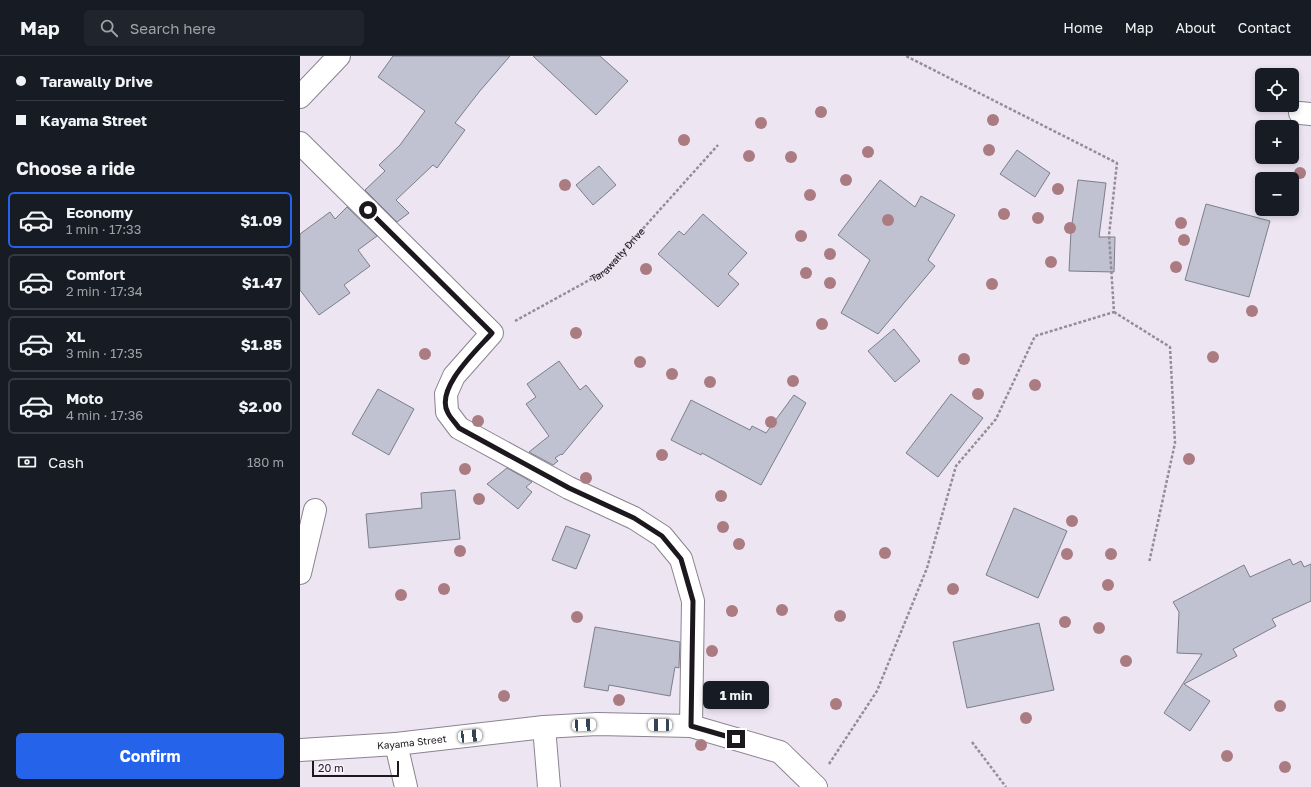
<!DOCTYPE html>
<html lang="en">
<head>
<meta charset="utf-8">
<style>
  body { margin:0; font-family:"Golos Text",sans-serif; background:#20242c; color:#f1f3f6; height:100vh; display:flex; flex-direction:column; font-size:15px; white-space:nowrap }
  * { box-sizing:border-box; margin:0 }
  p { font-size:13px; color:#9ea1a6 }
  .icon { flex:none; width:22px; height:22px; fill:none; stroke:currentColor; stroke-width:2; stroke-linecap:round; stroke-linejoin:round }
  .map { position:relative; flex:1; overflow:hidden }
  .sheet { display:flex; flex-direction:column; background:#171b24; width:300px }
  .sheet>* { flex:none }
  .top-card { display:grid; align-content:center; height:88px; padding:0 16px; background:#171b24 }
  .controls { position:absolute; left:955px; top:12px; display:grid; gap:8px }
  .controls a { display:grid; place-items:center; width:44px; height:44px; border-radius:6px; background:#171b24; box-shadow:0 2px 6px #0003; font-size:20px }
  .scale { position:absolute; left:12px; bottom:10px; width:87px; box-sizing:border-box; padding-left:4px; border:2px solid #1c181d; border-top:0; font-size:11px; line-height:14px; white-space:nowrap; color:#1c181d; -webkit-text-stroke:3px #faf3fe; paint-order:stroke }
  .end { position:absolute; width:18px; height:18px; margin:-9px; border:5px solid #1c181d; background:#fff; box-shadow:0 0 0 2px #fff }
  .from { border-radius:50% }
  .bubble { position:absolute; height:28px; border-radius:6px; background:#171b24; box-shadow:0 2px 6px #0003; font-size:13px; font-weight:700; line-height:28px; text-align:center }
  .car { position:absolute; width:12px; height:24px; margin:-12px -6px; border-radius:5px; box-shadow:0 0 3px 1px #0007; background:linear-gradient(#fff 24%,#345 0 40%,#fff 0 76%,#345 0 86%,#fff 0) }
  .top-card b { display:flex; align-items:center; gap:14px; height:38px; font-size:15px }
  .top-card b+b { border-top:1px solid #363941 }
  .top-card i { width:10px; height:10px; background:#f1f3f6 }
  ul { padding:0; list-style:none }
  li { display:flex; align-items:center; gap:12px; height:56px; margin:0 8px 6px; padding:0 8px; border:2px solid #363941; border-radius:6px }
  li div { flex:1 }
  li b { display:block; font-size:15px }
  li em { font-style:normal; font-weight:700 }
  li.selected { border-color:#2563eb }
  li>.icon { width:36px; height:36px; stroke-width:1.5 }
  h2 { padding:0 16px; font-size:18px; line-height:48px }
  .pay { display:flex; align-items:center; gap:10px; height:44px; padding:0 16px; font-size:15px }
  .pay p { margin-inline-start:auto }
  .action { display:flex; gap:8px; margin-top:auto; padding:8px 16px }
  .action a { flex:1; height:46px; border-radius:6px; background:#2563eb; color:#fff; font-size:16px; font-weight:700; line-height:46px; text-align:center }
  header { display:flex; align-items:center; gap:24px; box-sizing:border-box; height:56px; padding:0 20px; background:#171b24; border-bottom:1px solid #363941 }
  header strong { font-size:19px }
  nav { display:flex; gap:22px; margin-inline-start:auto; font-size:14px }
  .search { width:280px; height:36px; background:#20242c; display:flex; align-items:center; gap:10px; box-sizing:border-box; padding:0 14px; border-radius:6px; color:#9ea1a6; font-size:15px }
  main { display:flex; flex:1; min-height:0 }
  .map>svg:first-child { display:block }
</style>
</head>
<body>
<header>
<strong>Map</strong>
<div class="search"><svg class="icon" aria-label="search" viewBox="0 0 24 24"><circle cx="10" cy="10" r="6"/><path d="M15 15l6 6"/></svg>Search here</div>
<nav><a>Home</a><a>Map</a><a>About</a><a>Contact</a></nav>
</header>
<main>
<section class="sheet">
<div class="top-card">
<b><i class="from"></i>Tarawally Drive</b>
<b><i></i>Kayama Street</b>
</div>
<h2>Choose a ride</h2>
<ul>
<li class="selected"><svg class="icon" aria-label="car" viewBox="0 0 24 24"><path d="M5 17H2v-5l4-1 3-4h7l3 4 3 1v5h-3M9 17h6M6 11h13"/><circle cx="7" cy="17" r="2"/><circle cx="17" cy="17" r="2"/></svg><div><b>Economy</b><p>1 min · 17:33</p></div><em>$1.09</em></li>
<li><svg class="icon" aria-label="car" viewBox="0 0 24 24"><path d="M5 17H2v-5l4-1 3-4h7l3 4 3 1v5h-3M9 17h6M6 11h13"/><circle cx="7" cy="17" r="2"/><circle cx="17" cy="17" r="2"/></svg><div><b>Comfort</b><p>2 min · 17:34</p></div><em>$1.47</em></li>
<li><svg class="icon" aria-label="car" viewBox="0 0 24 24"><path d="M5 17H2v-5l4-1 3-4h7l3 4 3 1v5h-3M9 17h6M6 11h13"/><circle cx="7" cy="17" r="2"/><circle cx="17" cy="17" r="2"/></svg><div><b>XL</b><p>3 min · 17:35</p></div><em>$1.85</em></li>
<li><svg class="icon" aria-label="car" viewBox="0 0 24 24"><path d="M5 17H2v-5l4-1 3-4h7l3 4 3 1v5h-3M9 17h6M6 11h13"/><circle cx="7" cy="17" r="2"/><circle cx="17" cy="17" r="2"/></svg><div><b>Moto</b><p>4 min · 17:36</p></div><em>$2.00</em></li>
</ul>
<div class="pay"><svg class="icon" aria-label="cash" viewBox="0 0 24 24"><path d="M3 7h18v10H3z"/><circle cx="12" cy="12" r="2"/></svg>Cash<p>180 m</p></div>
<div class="action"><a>Confirm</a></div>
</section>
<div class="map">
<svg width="1011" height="731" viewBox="0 0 1011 731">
  <rect width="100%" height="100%" fill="#eee5f3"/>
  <g fill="#c0c2d1" stroke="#7c7e8b">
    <path d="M93,0H210L179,36L155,67L165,74L137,112L133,109L96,144L109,157L97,166L65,134L85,115L79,109L100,89L125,55L78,21Z"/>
    <path d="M233,0H300L328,25L296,59Z"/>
    <path d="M717,94L750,117L735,141L700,118Z"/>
    <path d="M299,110L316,129L293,149L276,129Z"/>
    <path d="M580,124L615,151L621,140L655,159L628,204L635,210L578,278L541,257L570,204L538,179Z"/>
    <path d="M778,124L806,127L799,181H815L814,216L769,215L771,175Z"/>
    <path d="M906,148L970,165L949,241L885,224Z"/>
    <path d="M47,151L77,180L58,194L70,210L44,229L50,237L19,259L0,234V178L30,156L35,163Z"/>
    <path d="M403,158L447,197L428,218L439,228L418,251L358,198L379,175L384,179Z"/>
    <path d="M594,273L620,305L595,326L568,295Z"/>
    <path d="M259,305L280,334L286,329L303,350L262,399L261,398L255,402L258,405L253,409L229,396L249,380L226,348L236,341L227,328Z"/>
    <path d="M78,333L114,353L89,399L52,378Z"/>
    <path d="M651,338L683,362L638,421L606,397Z"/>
    <path d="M494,339L506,347L461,429L402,397L401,399L371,384L391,344L450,374L452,370L466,377Z"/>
    <path d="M207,412L232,426L226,431L232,436L218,453L187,428Z"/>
    <path d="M155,434L160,483L69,492L66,458L122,452L121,437Z"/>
    <path d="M714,452L767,475L738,542L686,519Z"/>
    <path d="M266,470L290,479L276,513L252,504Z"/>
    <path d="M990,503L993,509L1001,505L1004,511L1011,508V545L972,563L976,570L933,593L937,600L884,628L910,645L890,675L864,657L902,598L877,597L879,556L873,546L944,509L950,521Z"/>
    <path d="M739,567L754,634L667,652L653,586Z"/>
    <path d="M295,571L380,586L379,612L375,611L370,640L309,629L308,635L284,631Z"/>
  </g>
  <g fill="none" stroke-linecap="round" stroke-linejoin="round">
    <g stroke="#8b838f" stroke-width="24">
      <g id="minor">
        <path d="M0,41L39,0"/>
        <path d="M1000,57L1011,58"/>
        <path d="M0,87L192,277L154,320L146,338L147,356L159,372L269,432L334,462L362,480L381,503L393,545L391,670"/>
        <path d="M0,517L15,454"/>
        <path d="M244,671L249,731"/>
        <path d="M96,688L106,731"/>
        <path id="s2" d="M0,694L96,688L244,671L297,668L391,670L480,696L516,731"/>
      </g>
    </g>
    <g stroke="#938d97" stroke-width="2.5" stroke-dasharray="3 2" stroke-linecap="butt">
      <path d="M814,256L870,291L875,387L849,507"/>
      <path id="s1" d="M215,265L304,216L418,89"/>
      <path d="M672,686L706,731"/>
      <path d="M529,708L577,635L627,512L656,410L696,363L735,280L814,256L809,179L817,107L606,0"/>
    </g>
    <use href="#minor" stroke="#fff" stroke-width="22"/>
  </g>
  <g fill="#aa7c82">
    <circle cx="521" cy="56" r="6"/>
    <circle cx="693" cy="64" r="6"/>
    <circle cx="461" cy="67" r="6"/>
    <circle cx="384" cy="84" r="6"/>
    <circle cx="689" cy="94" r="6"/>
    <circle cx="568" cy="96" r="6"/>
    <circle cx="449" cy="100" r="6"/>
    <circle cx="491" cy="101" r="6"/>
    <circle cx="1000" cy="117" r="6"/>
    <circle cx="546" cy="124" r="6"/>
    <circle cx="265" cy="129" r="6"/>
    <circle cx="758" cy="133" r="6"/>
    <circle cx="510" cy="139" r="6"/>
    <circle cx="704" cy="158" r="6"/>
    <circle cx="738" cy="162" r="6"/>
    <circle cx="588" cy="164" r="6"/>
    <circle cx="881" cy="167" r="6"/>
    <circle cx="770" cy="172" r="6"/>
    <circle cx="501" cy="180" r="6"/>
    <circle cx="884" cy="184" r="6"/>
    <circle cx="530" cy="198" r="6"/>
    <circle cx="751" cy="206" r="6"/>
    <circle cx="876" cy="211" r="6"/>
    <circle cx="346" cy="213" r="6"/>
    <circle cx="506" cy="217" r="6"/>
    <circle cx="530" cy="227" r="6"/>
    <circle cx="692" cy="228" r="6"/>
    <circle cx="952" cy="255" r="6"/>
    <circle cx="522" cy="268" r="6"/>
    <circle cx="276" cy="277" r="6"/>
    <circle cx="125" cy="298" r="6"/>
    <circle cx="913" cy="301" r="6"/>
    <circle cx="664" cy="303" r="6"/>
    <circle cx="340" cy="306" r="6"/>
    <circle cx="372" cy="318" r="6"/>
    <circle cx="493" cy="325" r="6"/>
    <circle cx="410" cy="326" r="6"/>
    <circle cx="735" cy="329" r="6"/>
    <circle cx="678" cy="338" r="6"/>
    <circle cx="178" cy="365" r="6"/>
    <circle cx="471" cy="366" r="6"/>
    <circle cx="362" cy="399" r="6"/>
    <circle cx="889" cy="403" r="6"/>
    <circle cx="165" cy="413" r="6"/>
    <circle cx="286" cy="422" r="6"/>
    <circle cx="421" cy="440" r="6"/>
    <circle cx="179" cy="443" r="6"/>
    <circle cx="772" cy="465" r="6"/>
    <circle cx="423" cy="471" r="6"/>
    <circle cx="439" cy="488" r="6"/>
    <circle cx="160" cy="495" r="6"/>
    <circle cx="585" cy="497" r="6"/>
    <circle cx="767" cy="498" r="6"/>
    <circle cx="811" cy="498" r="6"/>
    <circle cx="808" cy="529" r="6"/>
    <circle cx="144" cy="533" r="6"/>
    <circle cx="653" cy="533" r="6"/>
    <circle cx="101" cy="539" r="6"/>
    <circle cx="482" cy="554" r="6"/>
    <circle cx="432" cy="555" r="6"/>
    <circle cx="540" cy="560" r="6"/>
    <circle cx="277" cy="561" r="6"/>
    <circle cx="765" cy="566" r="6"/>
    <circle cx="799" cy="572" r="6"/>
    <circle cx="412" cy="595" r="6"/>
    <circle cx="826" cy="605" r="6"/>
    <circle cx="204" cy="640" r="6"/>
    <circle cx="319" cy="644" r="6"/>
    <circle cx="536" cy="648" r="6"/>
    <circle cx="980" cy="650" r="6"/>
    <circle cx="726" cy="662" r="6"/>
    <circle cx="401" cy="689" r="6"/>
    <circle cx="927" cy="700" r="6"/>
    <circle cx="985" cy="711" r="6"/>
  </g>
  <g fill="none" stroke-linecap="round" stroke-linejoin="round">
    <path stroke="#1c181d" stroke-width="5" d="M68,154L192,277C177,294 134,333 148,357C151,363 156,367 159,372L269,432L334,462L362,480L381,503L393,545L391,670L436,683"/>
  </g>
  <g text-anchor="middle" stroke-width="3" stroke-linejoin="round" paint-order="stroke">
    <g font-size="10" fill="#1c181d" stroke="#faf3fe">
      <text dy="4" stroke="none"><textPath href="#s1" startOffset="123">Tarawally Drive</textPath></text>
      <text dy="4" stroke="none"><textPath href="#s2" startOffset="112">Kayama Street</textPath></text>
    </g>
  </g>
</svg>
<div class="controls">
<a><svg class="icon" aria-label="locate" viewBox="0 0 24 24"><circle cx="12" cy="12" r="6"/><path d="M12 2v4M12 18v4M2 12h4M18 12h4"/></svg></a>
<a>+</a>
<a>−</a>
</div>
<div class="scale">20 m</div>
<i class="end from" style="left:68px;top:154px"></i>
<i class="end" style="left:436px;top:683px"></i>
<div class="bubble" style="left:403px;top:625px;width:66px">1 min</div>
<i class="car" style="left:284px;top:669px;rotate:87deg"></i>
<i class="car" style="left:360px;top:669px;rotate:271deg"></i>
<i class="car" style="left:170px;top:680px;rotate:84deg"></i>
</div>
</main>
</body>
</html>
